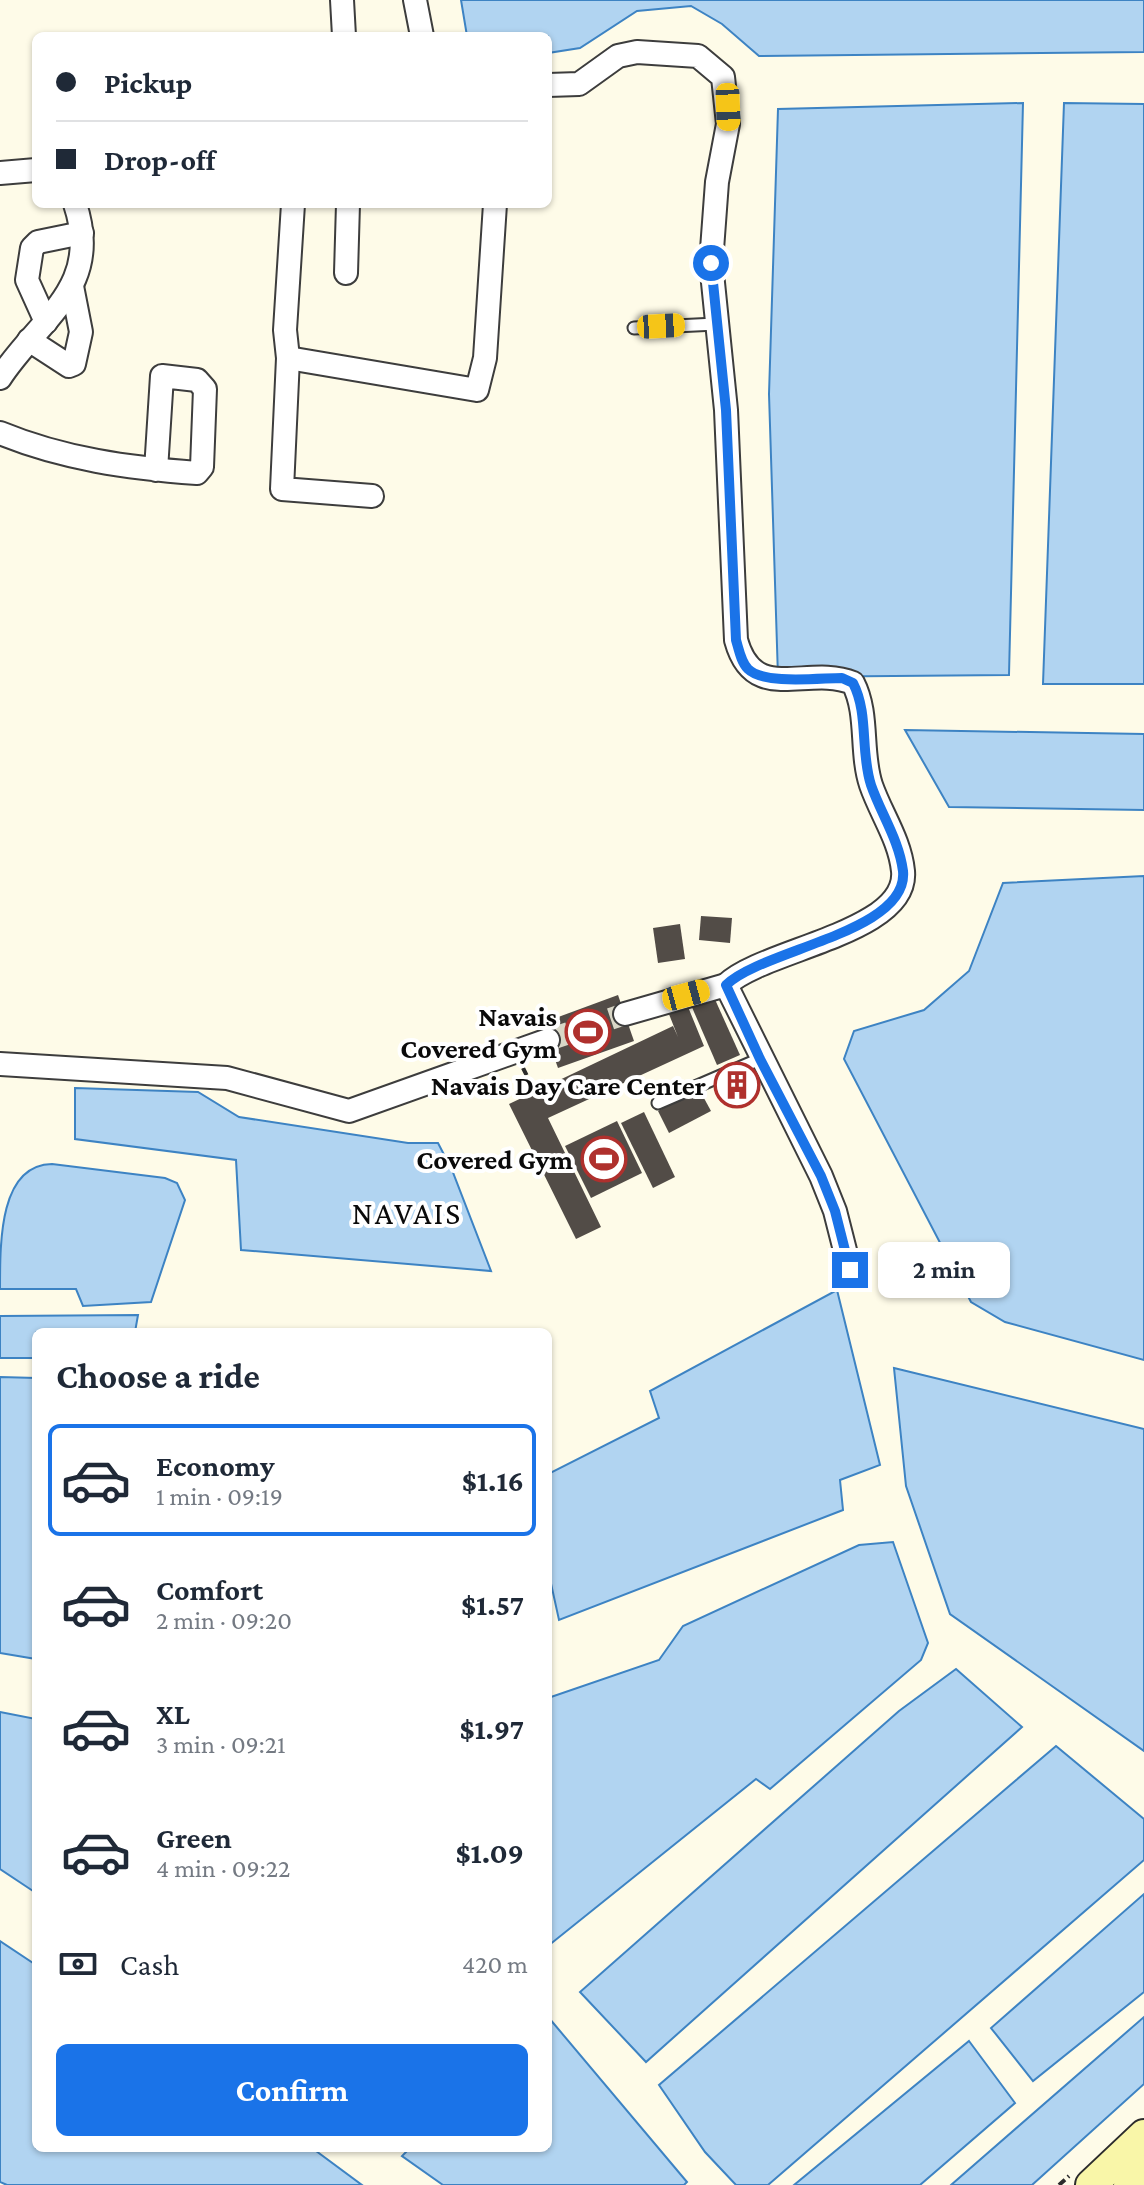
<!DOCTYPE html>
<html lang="en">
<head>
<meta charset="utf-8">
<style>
  body { margin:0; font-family:"Crimson Pro",serif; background:#f6f6f7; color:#1f2937; height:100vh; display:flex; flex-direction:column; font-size:30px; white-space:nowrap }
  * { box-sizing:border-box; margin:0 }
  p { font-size:26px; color:#747a83 }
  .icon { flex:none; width:44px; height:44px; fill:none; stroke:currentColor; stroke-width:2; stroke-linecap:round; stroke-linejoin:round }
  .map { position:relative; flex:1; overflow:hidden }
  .sheet { position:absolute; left:32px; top:1328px; width:520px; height:824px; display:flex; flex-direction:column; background:#fff; border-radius:12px; box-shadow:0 2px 6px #0004 }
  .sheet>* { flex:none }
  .banner { position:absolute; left:32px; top:32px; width:520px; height:176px; border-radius:12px; box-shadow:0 2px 6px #0004; display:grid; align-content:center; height:176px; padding:0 24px; background:#fff }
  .end { position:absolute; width:36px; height:36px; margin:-18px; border:10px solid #1a73e8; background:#fff; box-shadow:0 0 0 4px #fff }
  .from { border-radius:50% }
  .bubble { position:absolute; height:56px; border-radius:12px; background:#fff; box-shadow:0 2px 6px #0004; font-size:26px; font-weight:700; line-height:56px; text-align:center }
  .car { position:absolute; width:24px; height:48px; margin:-24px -12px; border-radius:10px; box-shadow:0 0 6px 2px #0007; background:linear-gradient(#f5c518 24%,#345 0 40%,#f5c518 0 76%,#345 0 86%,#f5c518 0) }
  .banner b { display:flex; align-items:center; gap:28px; height:76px; font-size:30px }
  .banner b+b { border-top:2px solid #e0e1e3 }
  .banner i { width:20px; height:20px; background:#1f2937 }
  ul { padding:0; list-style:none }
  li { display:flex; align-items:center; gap:24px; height:112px; margin:0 16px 12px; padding:0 8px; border:4px solid transparent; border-radius:12px }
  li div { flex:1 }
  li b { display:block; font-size:30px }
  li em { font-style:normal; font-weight:700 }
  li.active { border-color:#1a73e8 }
  li>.icon { width:72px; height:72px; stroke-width:1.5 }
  h2 { padding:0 24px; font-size:36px; line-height:96px }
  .pay { display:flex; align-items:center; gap:20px; height:88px; padding:0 24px; font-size:30px }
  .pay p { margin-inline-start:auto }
  .primary-button { display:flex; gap:16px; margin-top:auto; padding:16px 24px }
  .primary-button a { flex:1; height:92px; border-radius:12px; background:#1a73e8; color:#fff; font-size:32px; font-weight:700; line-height:92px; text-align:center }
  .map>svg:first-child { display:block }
</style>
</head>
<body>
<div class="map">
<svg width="1144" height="2185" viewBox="0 0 1144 2185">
  <rect width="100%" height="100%" fill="#fefbe8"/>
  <g fill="#b1d4f1" stroke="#3d83c3" stroke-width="2">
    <path d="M461,0H1144V52L759,56L722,24L691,6L637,11L580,48L548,53V36H467Z"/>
    <path d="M1023,103L1009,675L778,677L769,394L778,109Z"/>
    <path d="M1064,103L1144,104V684H1043Z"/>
    <path d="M905,730L1144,734V810L949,807Z"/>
    <path d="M1144,876V1360L1005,1322L971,1302L844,1059L854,1031L924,1010L969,971L1003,883Z"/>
    <path d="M75,1088L198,1092L239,1117L408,1143H438L452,1170L491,1271L241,1250L236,1160L75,1139Z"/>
    <path d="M52,1164L165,1178L177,1183L185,1200L151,1302L83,1306L76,1289H0C0,1239 0,1165 52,1164Z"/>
    <path d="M837,1290L880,1465L840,1480L843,1510L559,1620L548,1570V1474L659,1418L650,1391Z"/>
    <path d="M138,1315L135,1332H36V1358H0V1316Z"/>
    <path d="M894,1368L1144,1429V1751L950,1614L906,1486Z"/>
    <path d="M0,1377L36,1378V1659L0,1653Z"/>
    <path d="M893,1542L928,1643L921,1660L770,1789L756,1779L548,1946V1698L659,1660L683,1626L859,1545Z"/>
    <path d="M956,1669L1022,1727L646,2062L580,1992L899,1711Z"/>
    <path d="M0,1712L36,1719V1893L0,1869Z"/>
    <path d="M1056,1746L1144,1819V1860L768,2185H736L705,2152L659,2085Z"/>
    <path d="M1144,1894V1992L1033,2081L991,2028Z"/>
    <path d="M0,1941L36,1965V2148H312L362,2185H7L0,2182Z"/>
    <path d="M1144,2017V2084L1032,2185H951Z"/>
    <path d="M549,2018L687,2182L684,2185H443L402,2156L410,2148H548Z"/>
    <path d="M969,2041L1015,2103L920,2185H794Z"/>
  </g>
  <g fill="#524c47">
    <path d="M701,916L732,918L730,943L699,940Z"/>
    <path d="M680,924L685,959L658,963L653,928Z"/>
    <path d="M618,995L634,1041L558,1068L542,1023Z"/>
    <path d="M713,995L740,1055L717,1065L691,1005Z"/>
    <path d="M684,997L704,1046L548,1118L601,1227L576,1239L509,1104L673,1026L678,1037L665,1004Z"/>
    <path d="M746,1069L755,1088L729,1101L720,1082Z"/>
    <path d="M699,1089L711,1111L669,1133L658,1111Z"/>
    <path d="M644,1112L675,1177L653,1188L621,1123Z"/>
    <path d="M617,1121L642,1173L591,1198L565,1146Z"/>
  </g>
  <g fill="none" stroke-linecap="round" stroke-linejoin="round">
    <path stroke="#d9d7c7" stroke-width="22" stroke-dasharray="22 11" stroke-linecap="butt" d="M548,1040L625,1014"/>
    <g stroke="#3d3d3d" stroke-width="15">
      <g id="service">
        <path d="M634,328L716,324"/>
        <path d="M658,1103L760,1059"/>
      </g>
    </g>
    <g stroke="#3d3d3d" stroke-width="26">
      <g id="minor">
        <path d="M342,0L344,36"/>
        <path d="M415,0L422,36"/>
        <path d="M548,85L579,84L618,56L637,52L698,56L723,77L728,124L717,182L711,263L726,410L736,640C754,706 807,664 853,683C869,714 860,752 871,785C881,814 900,840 903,871C909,933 763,949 726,985"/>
        <path d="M0,173L36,170"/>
        <path d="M293,204L285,330L288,358L282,489L372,496"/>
        <path d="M346,273L348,204"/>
        <path d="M46,322L27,280L32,248L38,242L82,233"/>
        <path d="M29,340L69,366L74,364L81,332L72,286"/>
        <path d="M288,358L477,390L485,358L495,204"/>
        <path d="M0,378C40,317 103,288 75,204"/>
        <path d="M0,433C63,459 129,468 197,473L202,467L205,389L197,380L162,376L156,470"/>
        <path d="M625,1014L726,985L821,1176L835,1211L850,1270"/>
        <path d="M0,1064L227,1078L349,1111L548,1040"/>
      </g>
    </g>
    <g stroke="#2c2c2c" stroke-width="34">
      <g id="secondary">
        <path d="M1091,2185L1144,2135"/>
        <path d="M1129,2185L1144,2170"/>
      </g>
    </g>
    <g stroke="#2c2c2c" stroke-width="4" stroke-dasharray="8 4" stroke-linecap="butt">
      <path d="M523,1068L535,1092"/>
      <path d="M1059,2185L1069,2176"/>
    </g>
    <use href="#service" stroke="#fff" stroke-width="11"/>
    <use href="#minor" stroke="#fff" stroke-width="22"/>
    <use href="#secondary" stroke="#f9f6a8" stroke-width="30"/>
  </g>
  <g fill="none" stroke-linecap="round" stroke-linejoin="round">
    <path stroke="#1a73e8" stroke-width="10" d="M711,263L726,410L736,640C739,650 741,662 748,669C764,685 820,678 842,678L853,683C869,714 860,751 871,785C881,814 899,840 903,871C909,932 763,949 726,985L760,1059L821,1176L835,1211L850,1270"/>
  </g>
  <defs>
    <g id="stadium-ring" transform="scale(2.3)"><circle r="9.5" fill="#fff" stroke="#af302d" stroke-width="1.5"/><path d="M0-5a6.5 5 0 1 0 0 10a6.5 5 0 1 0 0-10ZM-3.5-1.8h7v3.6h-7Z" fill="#af302d"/></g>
    <g id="building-ring" transform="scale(2.3)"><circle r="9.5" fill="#fff" stroke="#af302d" stroke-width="1.5"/><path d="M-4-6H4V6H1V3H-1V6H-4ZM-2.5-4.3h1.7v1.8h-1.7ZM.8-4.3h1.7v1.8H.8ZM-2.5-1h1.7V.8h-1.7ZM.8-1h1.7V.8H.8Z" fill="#af302d"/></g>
  </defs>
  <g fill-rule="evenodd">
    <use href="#stadium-ring" x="588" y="1032"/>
    <use href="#building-ring" x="737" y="1085"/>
    <use href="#stadium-ring" x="604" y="1159"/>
  </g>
  <g text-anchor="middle" stroke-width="8" stroke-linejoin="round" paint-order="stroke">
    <g font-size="28" font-weight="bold" fill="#0a0a0a" stroke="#fff" text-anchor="end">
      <text x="557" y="1026">Navais<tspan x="557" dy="32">Covered Gym</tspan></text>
      <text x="706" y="1095">Navais Day Care Center</text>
      <text x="573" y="1169">Covered Gym</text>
    </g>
    <g font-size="32" letter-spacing="2" fill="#0a0a0a" stroke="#fff">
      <text x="407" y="1224">NAVAIS</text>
    </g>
  </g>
</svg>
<i class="end from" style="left:711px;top:263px"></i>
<i class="end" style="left:850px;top:1270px"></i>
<div class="bubble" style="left:878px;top:1242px;width:132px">2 min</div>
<i class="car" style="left:728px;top:107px;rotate:178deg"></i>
<i class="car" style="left:661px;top:326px;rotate:87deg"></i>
<i class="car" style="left:686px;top:995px;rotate:75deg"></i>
<div class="banner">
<b><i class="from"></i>Pickup</b>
<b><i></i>Drop-off</b>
</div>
<section class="sheet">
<h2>Choose a ride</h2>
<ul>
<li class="active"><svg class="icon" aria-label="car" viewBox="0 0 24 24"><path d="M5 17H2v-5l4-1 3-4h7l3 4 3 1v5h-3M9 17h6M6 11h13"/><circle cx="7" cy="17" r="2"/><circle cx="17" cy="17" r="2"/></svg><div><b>Economy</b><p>1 min · 09:19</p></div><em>$1.16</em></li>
<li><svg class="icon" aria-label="car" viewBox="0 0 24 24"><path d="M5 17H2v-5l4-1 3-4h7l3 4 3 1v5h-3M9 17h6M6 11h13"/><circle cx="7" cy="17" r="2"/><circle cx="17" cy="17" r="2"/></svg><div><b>Comfort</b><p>2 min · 09:20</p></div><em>$1.57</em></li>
<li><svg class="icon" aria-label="car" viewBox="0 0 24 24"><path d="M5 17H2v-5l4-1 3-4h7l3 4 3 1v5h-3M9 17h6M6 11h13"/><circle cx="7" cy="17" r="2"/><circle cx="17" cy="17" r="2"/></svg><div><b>XL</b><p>3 min · 09:21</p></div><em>$1.97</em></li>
<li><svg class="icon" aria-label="car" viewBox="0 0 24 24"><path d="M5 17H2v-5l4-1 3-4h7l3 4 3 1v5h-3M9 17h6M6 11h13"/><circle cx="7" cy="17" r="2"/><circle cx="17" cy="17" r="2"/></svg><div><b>Green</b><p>4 min · 09:22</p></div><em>$1.09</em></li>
</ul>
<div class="pay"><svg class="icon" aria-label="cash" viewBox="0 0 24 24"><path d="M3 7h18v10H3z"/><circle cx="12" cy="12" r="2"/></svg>Cash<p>420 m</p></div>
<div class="primary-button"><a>Confirm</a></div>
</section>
</div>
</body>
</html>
